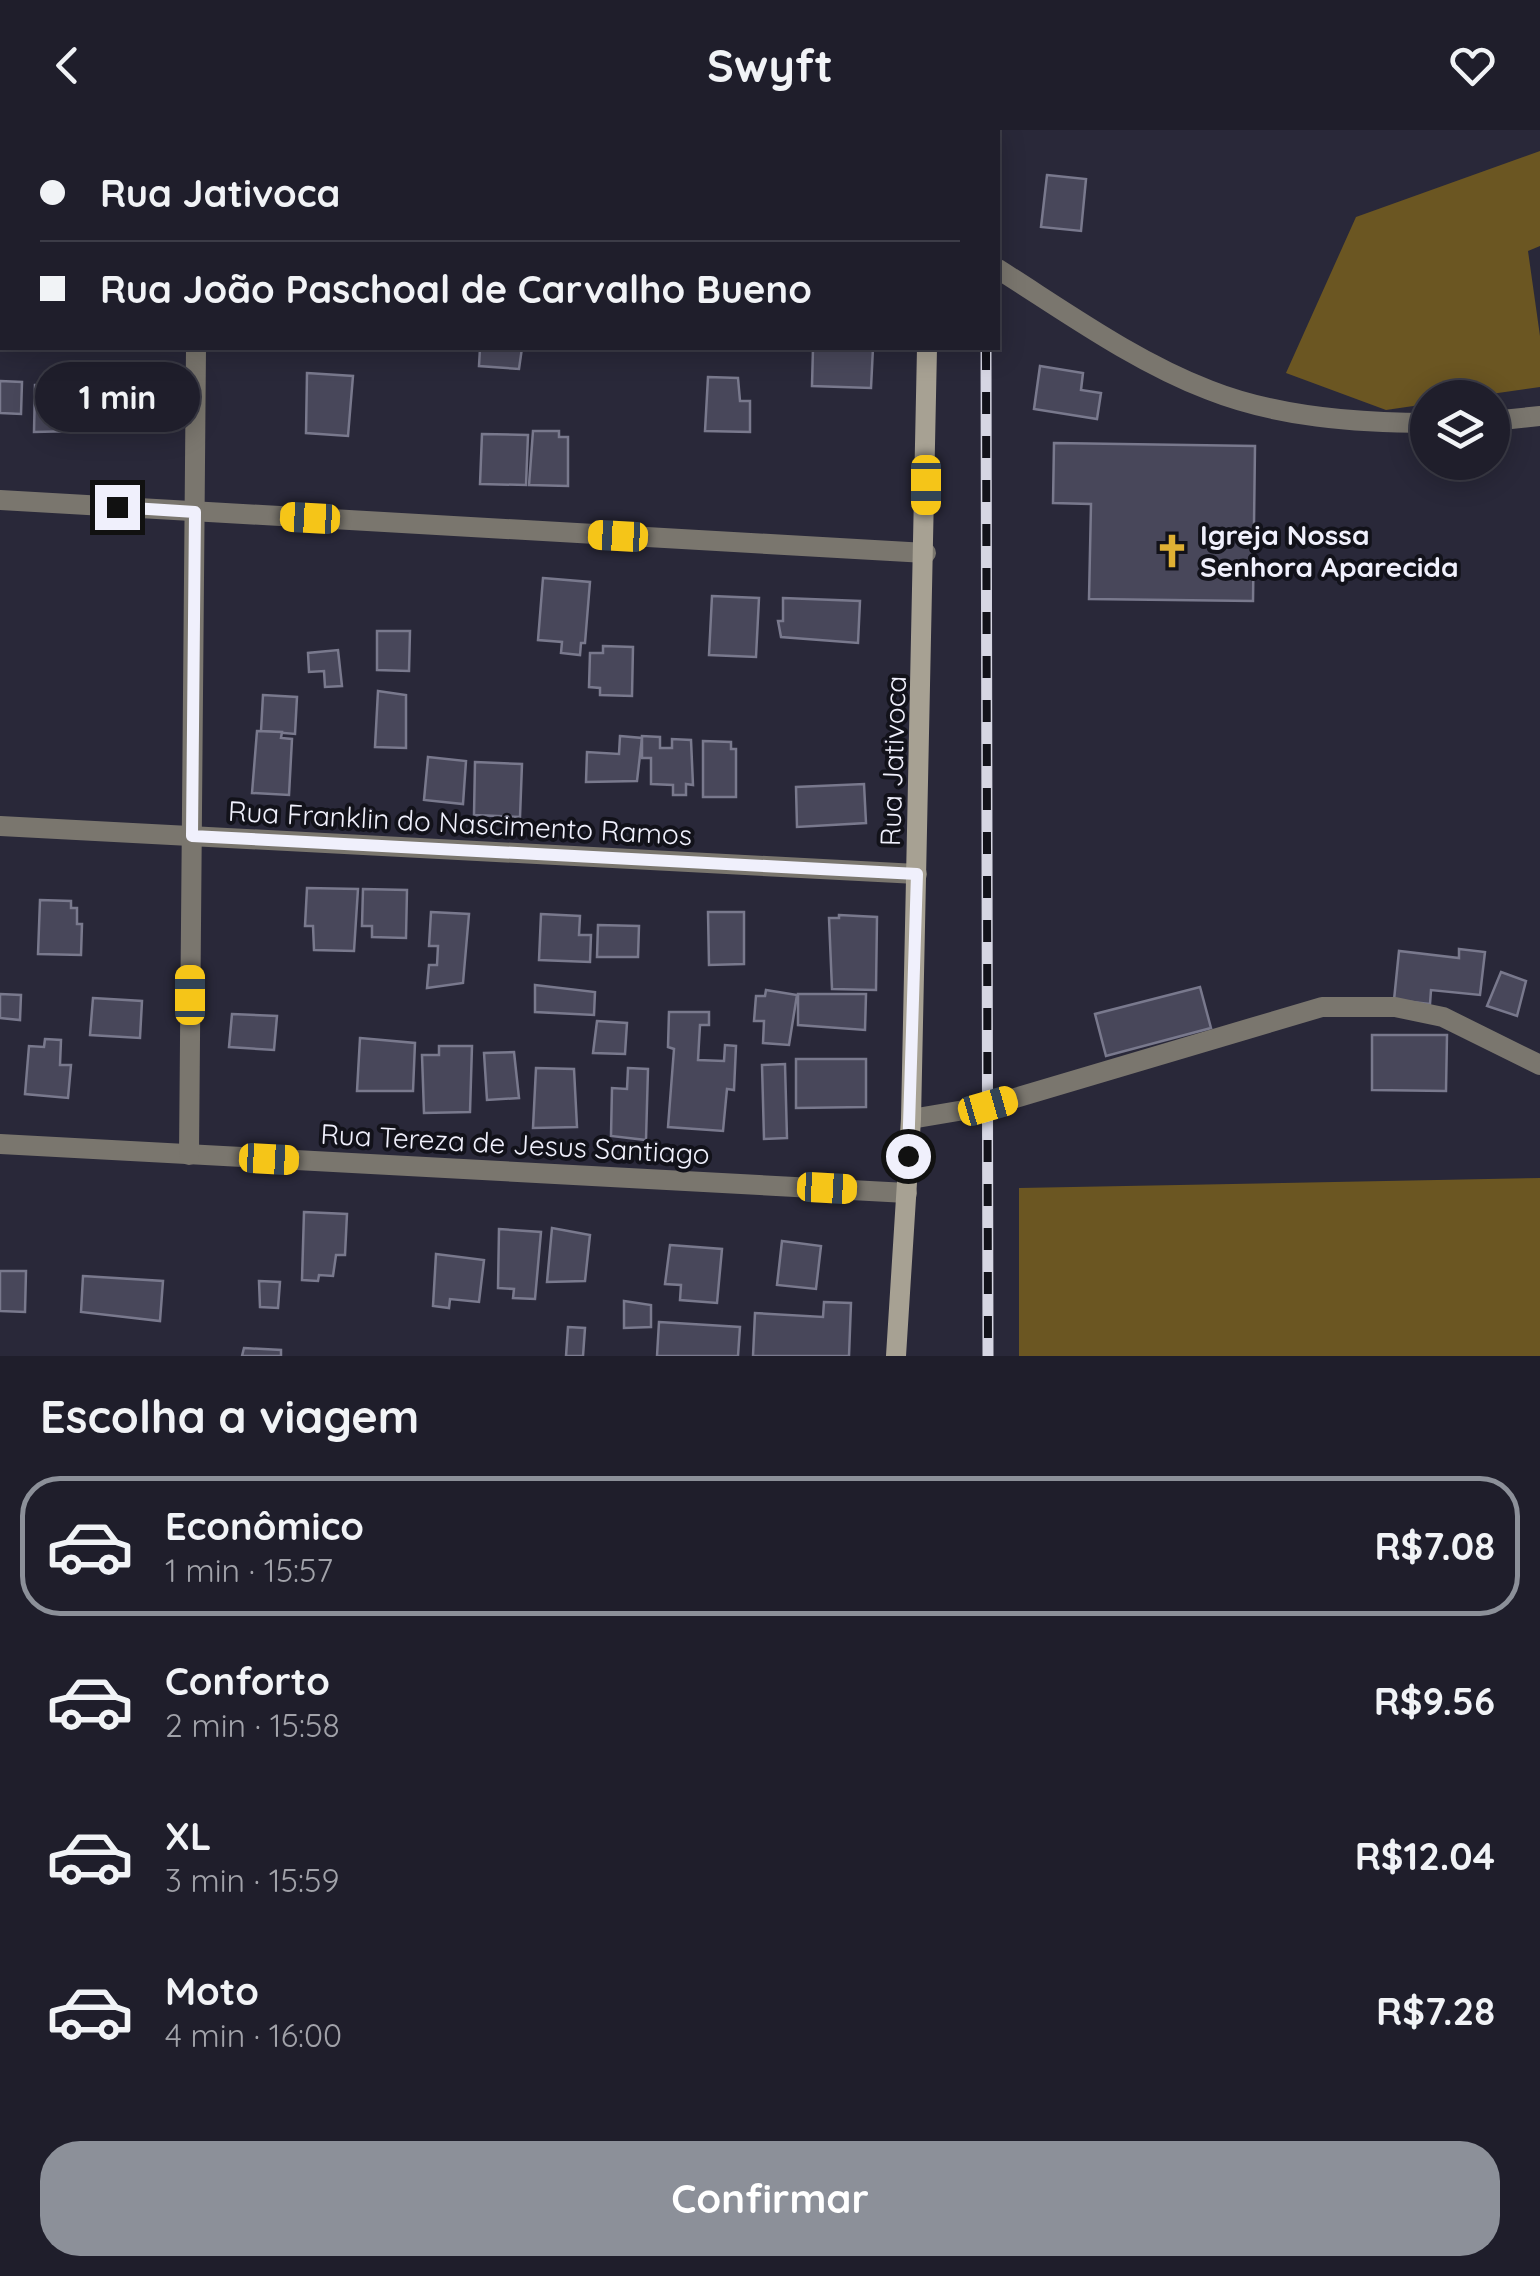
<!DOCTYPE html>
<html lang="pt">
<head>
<meta charset="utf-8">
<style>
  body { margin:0; font-family:Quicksand,sans-serif; background:#2c2b37; color:#f1f3f6; height:100vh; display:flex; flex-direction:column; font-size:38px; white-space:nowrap }
  * { box-sizing:border-box; margin:0 }
  p { font-size:32px; color:#a1a2a9 }
  .icon { flex:none; width:55px; height:55px; fill:none; stroke:currentColor; stroke-width:2; stroke-linecap:round; stroke-linejoin:round }
  .map { position:relative; height:1226px; overflow:hidden }
  .panel { display:flex; flex-direction:column; background:#1f1e2b; flex:1 }
  .panel>* { flex:none }
  .guide { position:absolute; left:0px; top:0px; width:1000px; height:220px; box-shadow:0 5px 25px #0003,0 0 0 2px #3c3c47; display:grid; align-content:center; height:220px; padding:0 40px; background:#1f1e2b }
  .controls { position:absolute; left:1410px; top:250px; display:grid; gap:20px }
  .controls a { display:grid; place-items:center; width:100px; height:100px; border-radius:50%; background:#1f1e2b; box-shadow:0 5px 25px #0003,0 0 0 2px #3c3c47; font-size:50px }
  .end { position:absolute; width:45px; height:45px; margin:-22px; border:12px solid #f0f0fc; background:#111; box-shadow:0 0 0 5px #111 }
  .from { border-radius:50% }
  .bubble { position:absolute; height:70px; border-radius:35px; background:#1f1e2b; box-shadow:0 5px 25px #0003,0 0 0 2px #3c3c47; font-size:32px; font-weight:700; line-height:70px; text-align:center }
  .car { position:absolute; width:30px; height:60px; margin:-30px -15px; border-radius:12px; box-shadow:0 0 8px 2px #0007; background:linear-gradient(#f5c518 24%,#345 0 40%,#f5c518 0 76%,#345 0 86%,#f5c518 0) }
  .guide b { display:flex; align-items:center; gap:35px; height:95px; font-size:38px }
  .guide b+b { border-top:2px solid #3c3c47 }
  .guide i { width:25px; height:25px; background:#f1f3f6 }
  ul { padding:0; list-style:none }
  li { display:flex; align-items:center; gap:30px; height:140px; margin:0 20px 15px; padding:0 20px; border:5px solid transparent; border-radius:40px }
  li div { flex:1 }
  li b { display:block; font-size:38px }
  li em { font-style:normal; font-weight:700 }
  li.on { border-color:#8c9099 }
  li>.icon { width:90px; height:90px; stroke-width:1.5 }
  h2 { padding:0 40px; font-size:45px; line-height:120px }
  .action { display:flex; gap:20px; margin-top:auto; padding:20px 40px }
  .action a { flex:1; height:115px; border-radius:40px; background:#8c9099; color:#fff; font-size:40px; font-weight:700; line-height:115px; text-align:center }
  header { display:flex; justify-content:space-between; align-items:center; height:130px; padding:0 40px; background:#1f1e2b; font-size:45px; font-weight:700 }
  .map>svg:first-child { display:block }
</style>
</head>
<body>
<header><svg class="icon" aria-label="back" viewBox="0 0 24 24"><path d="M15 5l-7 7 7 7"/></svg>Swyft<svg class="icon" aria-label="heart" viewBox="0 0 24 24"><path d="M12 20l-8-8c-3-5 5-10 8-4 3-6 11-1 8 4z"/></svg></header>
<div class="map">
<svg width="1540" height="1226" viewBox="0 0 1540 1226">
  <rect width="100%" height="100%" fill="#292839"/>
  <g fill="#6b5622">
    <path d="M1540,21V116L1528,121L1540,206V257L1470,267L1428,268L1427,274L1386,280L1286,243L1356,87Z"/>
    <path d="M1540,1048V1226H1019V1058Z"/>
  </g>
  <g fill="#48475a" stroke="#79798d" stroke-width="2.5">
    <path d="M1047,45L1086,49L1081,101L1041,97Z"/>
    <path d="M480,218H522L519,239L479,236Z"/>
    <path d="M813,218H873L871,258L812,256Z"/>
    <path d="M1040,236L1083,243L1081,260L1101,263L1097,289L1034,279Z"/>
    <path d="M307,243L353,246L348,306L306,303Z"/>
    <path d="M708,247L738,248L740,271H750V302L705,301Z"/>
    <path d="M0,251L22,252L21,284L0,283Z"/>
    <path d="M35,255H67V267H77V301L34,302Z"/>
    <path d="M533,301H559V307H568V356L529,355Z"/>
    <path d="M482,304L528,305L526,355L480,354Z"/>
    <path d="M1054,313L1255,316L1253,471L1089,469L1091,374L1053,373Z"/>
    <path d="M543,448L590,452L585,513H581L580,525L561,523L562,512L538,510Z"/>
    <path d="M712,466L759,468L756,527L709,525Z"/>
    <path d="M783,468L860,471L858,513L781,507L778,491H783Z"/>
    <path d="M377,501H410L409,541L377,540Z"/>
    <path d="M603,516L633,517L632,566L600,565V558L589,557L590,523H603Z"/>
    <path d="M338,520L342,556L325,557L324,541L309,542L308,523Z"/>
    <path d="M378,561L406,565V618L375,617Z"/>
    <path d="M263,565L297,567L295,604L261,601Z"/>
    <path d="M257,601L282,602L281,608L292,609L289,665L252,663Z"/>
    <path d="M620,606L642,608L637,651L586,652L587,622L619,624Z"/>
    <path d="M660,607V618H672V609L691,610L693,655L686,654V665H673V655L651,654V628H642V606Z"/>
    <path d="M703,611L731,612V619H736V667H703Z"/>
    <path d="M428,627L466,631L463,674L424,670Z"/>
    <path d="M475,632L522,634L520,687L474,685Z"/>
    <path d="M864,654L866,693L797,697L796,657Z"/>
    <path d="M307,758L358,759L354,821L314,820L313,796H305Z"/>
    <path d="M363,759L407,760L406,808L372,807V796H362Z"/>
    <path d="M40,770L71,771V778H77V794H82L81,825L38,824Z"/>
    <path d="M431,782L469,784L463,853L427,858L429,835H437L438,816H429Z"/>
    <path d="M708,782H744V834L709,835Z"/>
    <path d="M541,784L580,786L579,805H591L590,832L539,830Z"/>
    <path d="M839,785L877,787L876,860L832,859L829,788H839Z"/>
    <path d="M598,795L639,796L638,827H597Z"/>
    <path d="M1459,819L1485,822L1480,865L1431,860L1430,874L1394,870L1399,821L1459,828Z"/>
    <path d="M1501,842L1526,851L1517,886L1487,876Z"/>
    <path d="M535,855L595,862L594,885L535,882Z"/>
    <path d="M1200,857L1211,898L1106,926L1095,884Z"/>
    <path d="M766,860L797,865L789,915L763,913L764,891H754L756,866H765Z"/>
    <path d="M0,864L21,865L20,890L0,888Z"/>
    <path d="M798,864H866L865,900L798,895Z"/>
    <path d="M93,868L142,871L140,908L90,905Z"/>
    <path d="M669,882H709V895H700L698,930L724,931L725,915L736,916L734,960L727,959L723,1001L668,997L674,919L668,917Z"/>
    <path d="M232,884L277,886L274,920L229,917Z"/>
    <path d="M597,891L627,893L625,924L593,923Z"/>
    <path d="M1372,905H1447L1446,961L1372,960Z"/>
    <path d="M360,908L415,913L413,961H357Z"/>
    <path d="M45,909L61,910L60,935H71L68,968L25,964L29,916L44,917Z"/>
    <path d="M439,916H472L470,982L424,983L422,925H439Z"/>
    <path d="M514,922L519,968L487,970L484,923Z"/>
    <path d="M796,929H866V977L796,978Z"/>
    <path d="M785,934L787,1008L764,1009L762,935Z"/>
    <path d="M536,938L574,939L577,997L533,998Z"/>
    <path d="M628,938L648,939L646,1010L611,1006L612,958L627,959Z"/>
    <path d="M304,1082L347,1084L345,1125H336L333,1146L319,1145L318,1151L302,1150Z"/>
    <path d="M552,1098L590,1105L585,1151L547,1152Z"/>
    <path d="M499,1099L541,1102L535,1169L513,1168L514,1159L498,1158Z"/>
    <path d="M782,1111L821,1116L816,1159L777,1155Z"/>
    <path d="M670,1115L722,1119L717,1173L680,1170L681,1155L665,1154Z"/>
    <path d="M436,1124L484,1130L479,1172L450,1169L449,1178L433,1176Z"/>
    <path d="M0,1141H26L25,1182L0,1181Z"/>
    <path d="M83,1146L163,1151L160,1191L81,1182Z"/>
    <path d="M259,1151L280,1152L278,1178L260,1177Z"/>
    <path d="M624,1171L651,1175V1197L624,1198Z"/>
    <path d="M824,1172L851,1173L849,1226H753L755,1183L823,1187Z"/>
    <path d="M659,1192L740,1197L738,1226H657Z"/>
    <path d="M568,1197L585,1198L583,1226H566Z"/>
    <path d="M244,1218L281,1220V1226H242Z"/>
  </g>
  <g fill="none" stroke-linecap="round" stroke-linejoin="round">
    <g stroke="#7a766e" stroke-width="20">
      <path d="M198,2V0"/>
      <path d="M0,48H2"/>
      <path d="M998,139C1066,182 1134,231 1209,260C1277,287 1356,293 1428,293"/>
      <path d="M1492,291L1540,286"/>
      <path d="M0,370L926,423"/>
      <path d="M0,696L917,744"/>
      <path d="M911,989L988,976L1322,877H1395L1443,887L1540,935"/>
      <path d="M0,1014L907,1063"/>
      <path d="M189,1025L196,218"/>
    </g>
    <g stroke="#a7a193" stroke-width="20">
      <path d="M931,2V0"/>
      <path d="M896,1226L911,989L927,218"/>
    </g>
    <g stroke="#d6d6e3" stroke-width="11">
      <g id="rail">
        <path d="M986,0V2"/>
        <path d="M986,218L988,1226"/>
      </g>
    </g>
    <use href="#rail" stroke="#12121a" stroke-width="8" stroke-dasharray="22" stroke-linecap="butt"/>
  </g>
  <g fill="none" stroke-linecap="round" stroke-linejoin="round">
    <path stroke="#f0f0fc" stroke-width="12" d="M117,377L195,382L192,706L917,744L908,1026"/>
  </g>
  <defs>
    <g id="church-bare" transform="scale(2.7)"><path d="M-1.2-6h2.4v3.5h3.3v2.4h-3.3V6h-2.4V-.1h-3.3v-2.4h3.3Z" fill="#dfb034" stroke="#12121a" stroke-width="2.5" paint-order="stroke"/></g>
  </defs>
  <g fill-rule="evenodd">
    <use href="#church-bare" x="1172" y="421"/>
  </g>
  <g text-anchor="middle" stroke-width="8" stroke-linejoin="round" paint-order="stroke">
    <g font-size="28" font-weight="bold" fill="#f0f0fc" stroke="#12121a" text-anchor="start">
      <text x="1200" y="415">Igreja Nossa<tspan x="1200" dy="32">Senhora Aparecida</tspan></text>
    </g>
    <g font-size="28" fill="#f0f0fc" stroke="#12121a">
      <text transform="translate(893 631) rotate(-88)" y="10">Rua Jativoca</text>
      <text transform="translate(460 693) rotate(3)" y="10">Rua Franklin do Nascimento Ramos</text>
      <text transform="translate(515 1014) rotate(3)" y="10">Rua Tereza de Jesus Santiago</text>
    </g>
  </g>
</svg>
<div class="controls">
<a><svg class="icon" aria-label="layers" viewBox="0 0 24 24"><path d="M12 4l9 5-9 5-9-5zM3 14l9 5 9-5"/></svg></a>
</div>
<i class="end from" style="left:908px;top:1026px"></i>
<i class="end" style="left:117px;top:377px"></i>
<div class="bubble" style="left:35px;top:232px;width:165px">1 min</div>
<i class="car" style="left:926px;top:355px;rotate:180deg"></i>
<i class="car" style="left:310px;top:388px;rotate:273deg"></i>
<i class="car" style="left:618px;top:406px;rotate:273deg"></i>
<i class="car" style="left:190px;top:865px;rotate:0deg"></i>
<i class="car" style="left:988px;top:976px;rotate:74deg"></i>
<i class="car" style="left:269px;top:1029px;rotate:93deg"></i>
<i class="car" style="left:827px;top:1058px;rotate:93deg"></i>
<div class="guide">
<b><i class="from"></i>Rua Jativoca</b>
<b><i></i>Rua João Paschoal de Carvalho Bueno</b>
</div>
</div>
<section class="panel">
<h2>Escolha a viagem</h2>
<ul>
<li class="on"><svg class="icon" aria-label="car" viewBox="0 0 24 24"><path d="M5 17H2v-5l4-1 3-4h7l3 4 3 1v5h-3M9 17h6M6 11h13"/><circle cx="7" cy="17" r="2"/><circle cx="17" cy="17" r="2"/></svg><div><b>Econômico</b><p>1 min · 15:57</p></div><em>R$7.08</em></li>
<li><svg class="icon" aria-label="car" viewBox="0 0 24 24"><path d="M5 17H2v-5l4-1 3-4h7l3 4 3 1v5h-3M9 17h6M6 11h13"/><circle cx="7" cy="17" r="2"/><circle cx="17" cy="17" r="2"/></svg><div><b>Conforto</b><p>2 min · 15:58</p></div><em>R$9.56</em></li>
<li><svg class="icon" aria-label="car" viewBox="0 0 24 24"><path d="M5 17H2v-5l4-1 3-4h7l3 4 3 1v5h-3M9 17h6M6 11h13"/><circle cx="7" cy="17" r="2"/><circle cx="17" cy="17" r="2"/></svg><div><b>XL</b><p>3 min · 15:59</p></div><em>R$12.04</em></li>
<li><svg class="icon" aria-label="car" viewBox="0 0 24 24"><path d="M5 17H2v-5l4-1 3-4h7l3 4 3 1v5h-3M9 17h6M6 11h13"/><circle cx="7" cy="17" r="2"/><circle cx="17" cy="17" r="2"/></svg><div><b>Moto</b><p>4 min · 16:00</p></div><em>R$7.28</em></li>
</ul>
<div class="action"><a>Confirmar</a></div>
</section>
</body>
</html>
